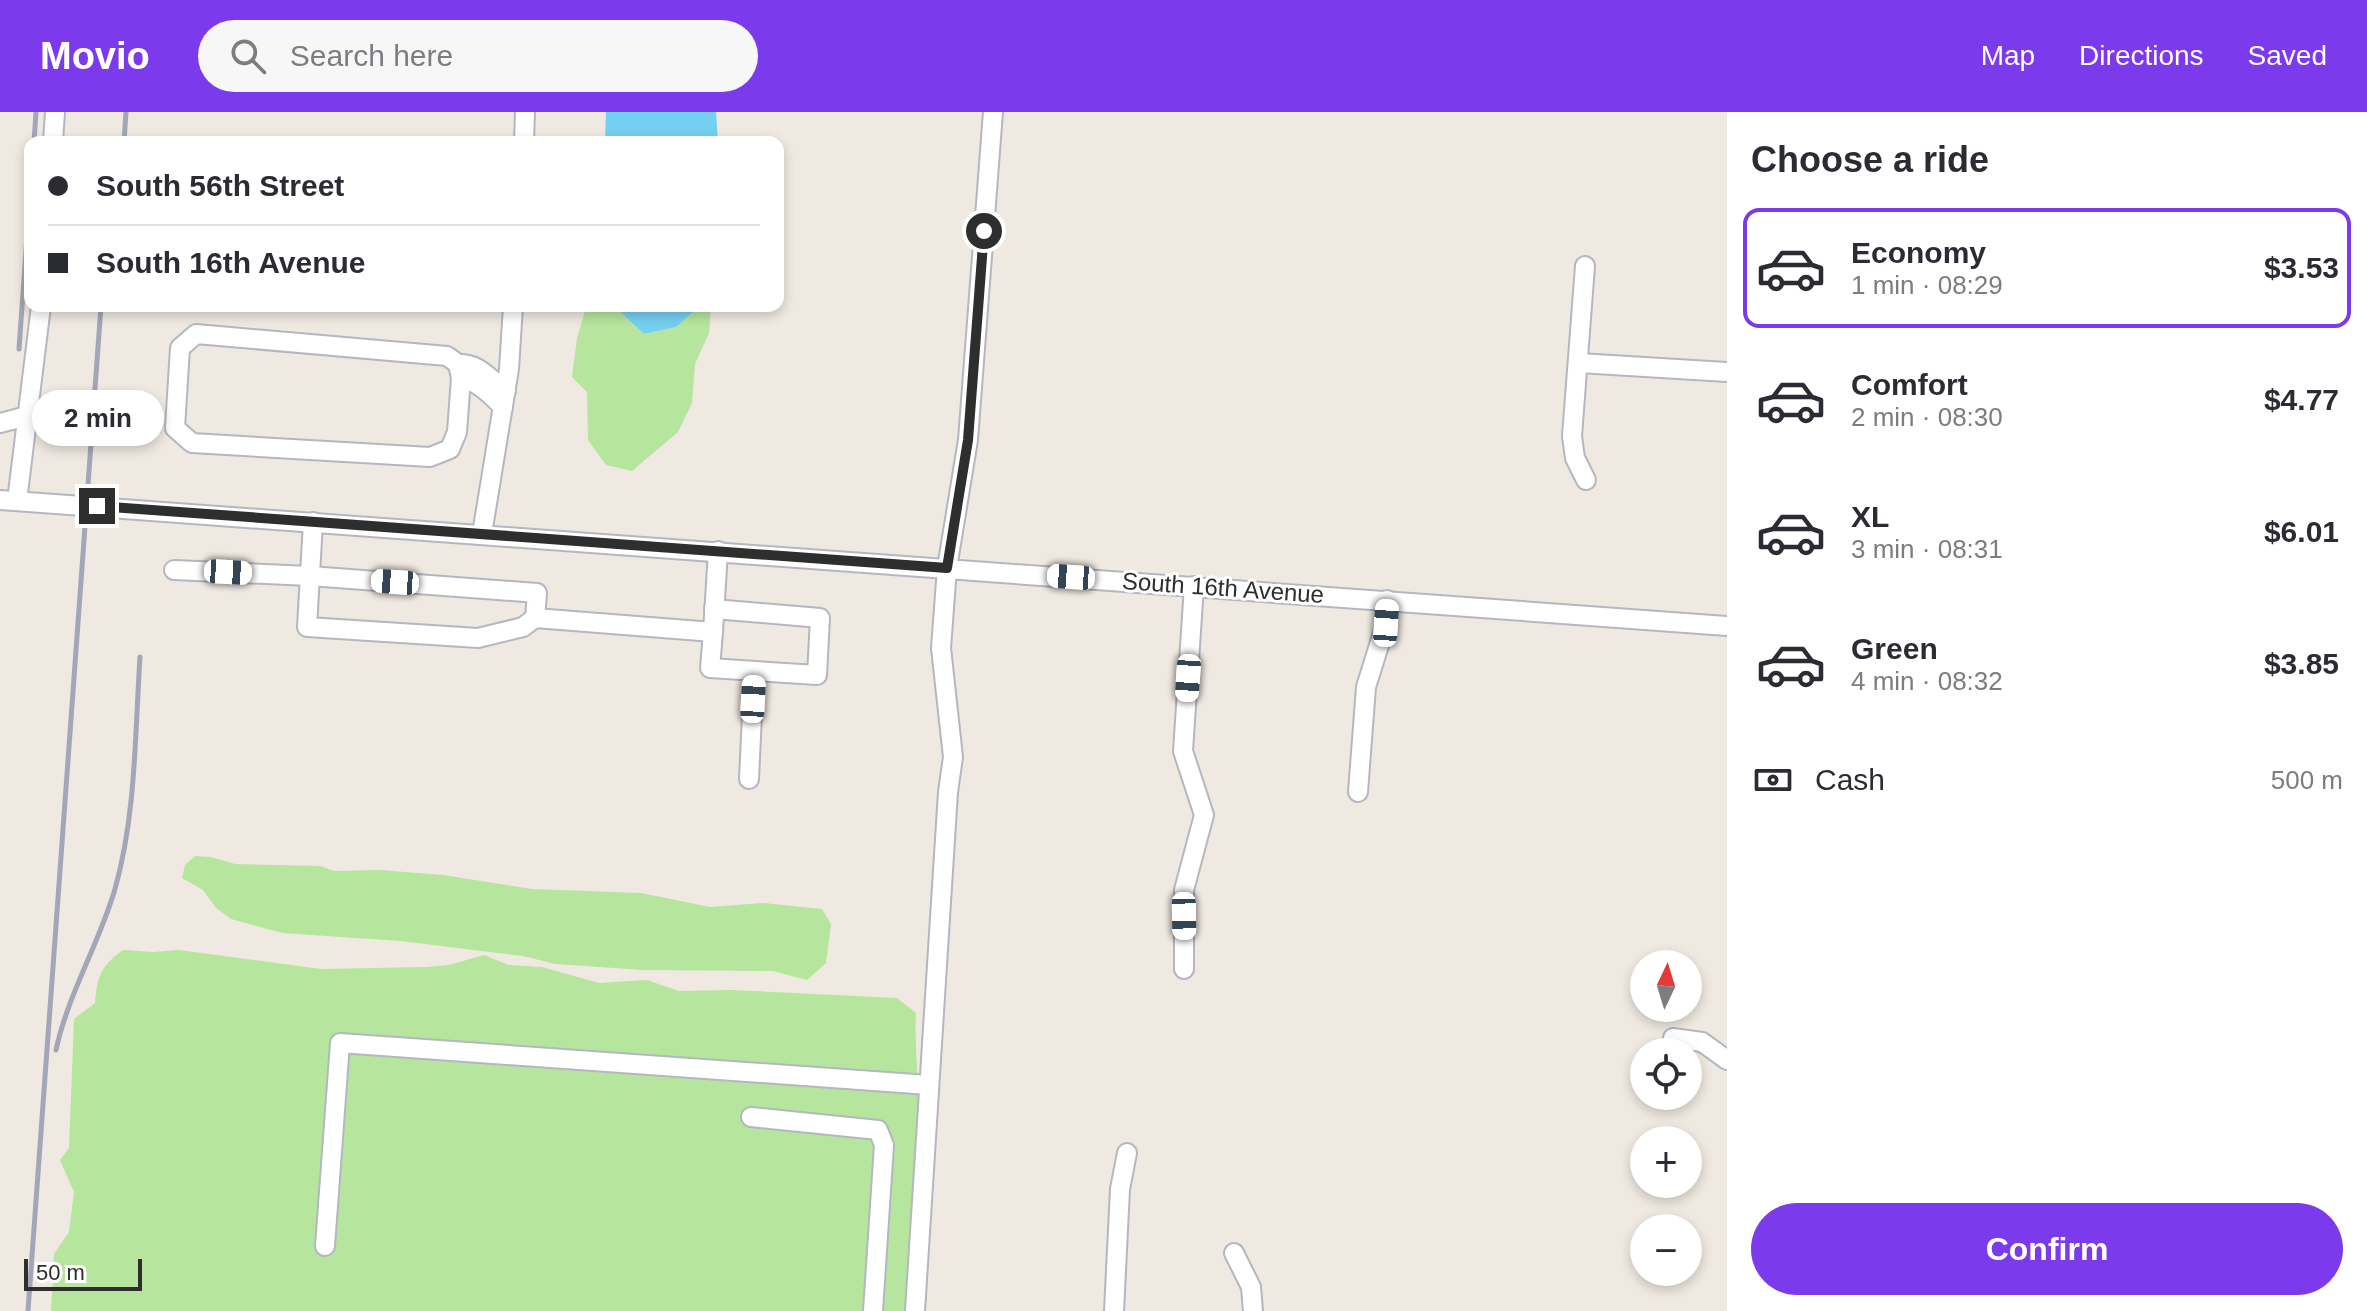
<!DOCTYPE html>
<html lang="en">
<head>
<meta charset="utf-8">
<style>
  body { margin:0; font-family:Arial,sans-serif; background:#f7f7f7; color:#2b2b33; height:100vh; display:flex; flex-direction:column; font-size:30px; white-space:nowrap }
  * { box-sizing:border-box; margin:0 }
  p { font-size:26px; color:#7c7c81 }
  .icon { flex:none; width:44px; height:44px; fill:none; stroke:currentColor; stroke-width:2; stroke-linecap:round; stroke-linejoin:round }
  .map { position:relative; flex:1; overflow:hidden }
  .sheet { display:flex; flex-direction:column; background:#fff; width:640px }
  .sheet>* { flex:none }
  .top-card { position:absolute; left:24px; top:24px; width:760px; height:176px; border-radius:16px; box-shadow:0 4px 12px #0003; display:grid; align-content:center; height:176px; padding:0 24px; background:#fff }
  .needle { width:52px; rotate:4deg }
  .fabs { position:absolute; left:1630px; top:838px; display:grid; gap:16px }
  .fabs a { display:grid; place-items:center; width:72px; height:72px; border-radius:50%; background:#fff; box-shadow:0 4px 12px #0003; font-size:40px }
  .scale { position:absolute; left:24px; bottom:20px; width:118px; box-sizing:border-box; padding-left:8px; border:4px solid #2e2e2e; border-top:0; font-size:22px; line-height:28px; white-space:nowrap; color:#2e2e2e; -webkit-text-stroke:6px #fff; paint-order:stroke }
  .end { position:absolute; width:36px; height:36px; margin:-18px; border:10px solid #2e2e2e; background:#fff; box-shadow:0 0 0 4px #fff }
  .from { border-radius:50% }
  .bubble { position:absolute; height:56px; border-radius:28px; background:#fff; box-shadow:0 4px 12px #0003; font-size:26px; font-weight:800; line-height:56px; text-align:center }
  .car { position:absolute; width:24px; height:48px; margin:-24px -12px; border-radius:10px; box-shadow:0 0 6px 2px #0007; background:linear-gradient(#fff 24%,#345 0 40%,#fff 0 76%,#345 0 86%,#fff 0) }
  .top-card b { display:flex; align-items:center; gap:28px; height:76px; font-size:30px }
  .top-card b+b { border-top:2px solid #e1e1e2 }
  .top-card i { width:20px; height:20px; background:#2b2b33 }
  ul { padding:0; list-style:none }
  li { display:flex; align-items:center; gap:24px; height:120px; margin:0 16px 12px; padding:0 8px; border:4px solid transparent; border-radius:16px }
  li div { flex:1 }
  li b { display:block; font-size:30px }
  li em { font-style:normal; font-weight:800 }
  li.current { border-color:#7c3aed }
  li>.icon { width:72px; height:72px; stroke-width:1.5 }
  h2 { padding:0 24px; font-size:36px; line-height:96px }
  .pay { display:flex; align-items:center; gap:20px; height:88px; padding:0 24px; font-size:30px }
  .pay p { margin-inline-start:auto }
  .action { display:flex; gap:16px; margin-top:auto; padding:16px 24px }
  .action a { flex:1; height:92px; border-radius:48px; background:#7c3aed; color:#fff; font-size:32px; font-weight:800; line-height:92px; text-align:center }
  header { display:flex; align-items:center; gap:48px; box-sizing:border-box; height:112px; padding:0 40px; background:#7c3aed; color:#fff }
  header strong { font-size:38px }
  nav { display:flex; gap:44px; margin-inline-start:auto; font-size:28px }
  .search { width:560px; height:72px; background:#f7f7f7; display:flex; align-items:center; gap:20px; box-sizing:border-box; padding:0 28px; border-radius:44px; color:#7c7c81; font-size:30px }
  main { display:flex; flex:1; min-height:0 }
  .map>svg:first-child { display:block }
</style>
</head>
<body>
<header>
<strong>Movio</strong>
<div class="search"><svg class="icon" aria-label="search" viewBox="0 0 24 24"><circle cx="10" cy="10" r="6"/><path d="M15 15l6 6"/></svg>Search here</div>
<nav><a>Map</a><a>Directions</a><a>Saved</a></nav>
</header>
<main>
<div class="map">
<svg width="1727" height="1199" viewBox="0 0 1727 1199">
  <rect width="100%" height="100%" fill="#efe9e1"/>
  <g fill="#b6e59e">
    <path d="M583,194H614L644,222L676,215L700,194H711L709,221L695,252L692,291L678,320L632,359L606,353L588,328L587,280L572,265L577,226L585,199Z"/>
    <path d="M195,744L211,745L235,752L320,754L334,759L380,758L443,763L532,777L641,781L710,795L763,791L822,797L831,812L826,851L807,868L773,859L644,858L555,852L523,844L401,829L282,821L231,807L216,796L203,778L182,766L185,753Z"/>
    <path d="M123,838L153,840L179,838L321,857L427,855L449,853L484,843L509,853L542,855L599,871L647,868L679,879L732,878L897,886L916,901C914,934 919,967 919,1000C919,1066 912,1133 905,1199H51L54,1142L69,1120L74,1080L60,1048L69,1036L74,907L95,891C97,864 101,854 123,838Z"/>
  </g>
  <g fill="#75cff0">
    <path d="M606,0H716L718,30H605Z"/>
    <path d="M614,194H700L676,215L644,222Z"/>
  </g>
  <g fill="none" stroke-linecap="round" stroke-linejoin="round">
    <g stroke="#b4b7c1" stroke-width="22">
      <g id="minor">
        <path d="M53,30L55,0"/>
        <path d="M524,30L525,0"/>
        <path d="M1585,154L1572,324L1575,346L1586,368"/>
        <path d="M1579,251L1727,260"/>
        <path d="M458,252L447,244L196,222L180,236L175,316L192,331L430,345L450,337L457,320L461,266"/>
        <path d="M503,295C490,282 479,270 461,266L458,252C480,251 489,267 506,279"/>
        <path d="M0,311L27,304"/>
        <path d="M0,388L1727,514"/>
        <path d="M17,389L41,194"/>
        <path d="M313,410L307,515L478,526L523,515L535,506L713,520L718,439"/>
        <path d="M482,422L509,257L513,194"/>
        <path d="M174,458L310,464L537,481L535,506"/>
        <path d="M713,520L710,556L817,563L820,506L714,497"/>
        <path d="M749,667L754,560"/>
        <path d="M1358,680L1366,575L1386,511L1387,488"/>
        <path d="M1184,857V778L1204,703L1183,639L1194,474"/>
        <path d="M1673,926L1702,930L1727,948"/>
        <path d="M751,1005L878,1018L884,1033L873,1199"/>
        <path d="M325,1134L340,931L929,973"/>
        <path d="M1234,1141L1251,1175L1253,1199"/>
        <path d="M915,1199L948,680L953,645L941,536L947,456L968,328L993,0"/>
        <path d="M1114,1199L1120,1077L1127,1041"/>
      </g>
    </g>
    <use href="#minor" stroke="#fff" stroke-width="18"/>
    <g stroke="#a3a6b8" stroke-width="5">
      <path d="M34,30L36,0"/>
      <path d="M124,30L126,0"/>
      <path d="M19,237L30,83"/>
      <path d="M56,938C68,882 99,832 115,777C136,703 135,621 140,545"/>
      <path d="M28,1199L101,194"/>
    </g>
  </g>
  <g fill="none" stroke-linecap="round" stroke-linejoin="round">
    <path stroke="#2e2e2e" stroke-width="10" d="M97,394L947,456L968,328L984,119"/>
  </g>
  <g text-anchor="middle" stroke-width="6" stroke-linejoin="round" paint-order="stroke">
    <g font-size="24" fill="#2e2e2e" stroke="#fff">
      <text transform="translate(1223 476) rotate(4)" y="8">South 16th Avenue</text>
    </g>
  </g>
</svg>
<div class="fabs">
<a><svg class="needle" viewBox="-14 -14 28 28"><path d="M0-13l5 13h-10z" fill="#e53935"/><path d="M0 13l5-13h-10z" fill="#7c7c81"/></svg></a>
<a><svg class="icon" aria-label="locate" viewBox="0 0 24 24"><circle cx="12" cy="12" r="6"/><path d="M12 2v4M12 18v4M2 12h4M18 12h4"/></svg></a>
<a>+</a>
<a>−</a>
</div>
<div class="scale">50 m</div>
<i class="end from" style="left:984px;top:119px"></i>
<i class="end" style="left:97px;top:394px"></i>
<div class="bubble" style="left:32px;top:278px;width:132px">2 min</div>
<i class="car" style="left:228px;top:460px;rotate:93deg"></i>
<i class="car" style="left:1071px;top:465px;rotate:274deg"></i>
<i class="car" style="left:395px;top:470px;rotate:274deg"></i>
<i class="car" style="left:1386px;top:511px;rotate:4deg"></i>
<i class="car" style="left:1188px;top:566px;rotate:184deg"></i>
<i class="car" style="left:753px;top:587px;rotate:3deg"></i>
<i class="car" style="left:1184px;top:804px;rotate:179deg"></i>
<div class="top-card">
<b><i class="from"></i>South 56th Street</b>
<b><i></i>South 16th Avenue</b>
</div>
</div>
<section class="sheet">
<h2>Choose a ride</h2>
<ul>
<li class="current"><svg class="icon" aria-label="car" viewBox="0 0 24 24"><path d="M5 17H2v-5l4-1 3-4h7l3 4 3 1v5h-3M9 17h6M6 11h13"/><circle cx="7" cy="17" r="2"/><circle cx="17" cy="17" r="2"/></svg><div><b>Economy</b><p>1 min · 08:29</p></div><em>$3.53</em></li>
<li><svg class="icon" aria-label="car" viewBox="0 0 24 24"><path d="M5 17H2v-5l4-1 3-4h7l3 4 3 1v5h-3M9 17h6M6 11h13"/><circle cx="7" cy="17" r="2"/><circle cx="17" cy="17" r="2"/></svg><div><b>Comfort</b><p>2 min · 08:30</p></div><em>$4.77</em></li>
<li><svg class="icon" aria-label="car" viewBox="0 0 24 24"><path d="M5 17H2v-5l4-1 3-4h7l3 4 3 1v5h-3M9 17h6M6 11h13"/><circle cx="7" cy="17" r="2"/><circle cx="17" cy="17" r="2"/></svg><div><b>XL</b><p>3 min · 08:31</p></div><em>$6.01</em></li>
<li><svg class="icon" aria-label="car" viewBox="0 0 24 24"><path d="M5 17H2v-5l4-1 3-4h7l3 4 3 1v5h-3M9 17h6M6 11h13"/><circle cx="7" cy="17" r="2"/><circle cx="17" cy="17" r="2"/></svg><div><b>Green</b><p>4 min · 08:32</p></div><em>$3.85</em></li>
</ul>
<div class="pay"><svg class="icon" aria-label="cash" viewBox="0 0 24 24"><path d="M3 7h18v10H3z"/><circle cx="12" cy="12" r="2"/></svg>Cash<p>500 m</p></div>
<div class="action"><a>Confirm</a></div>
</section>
</main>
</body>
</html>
